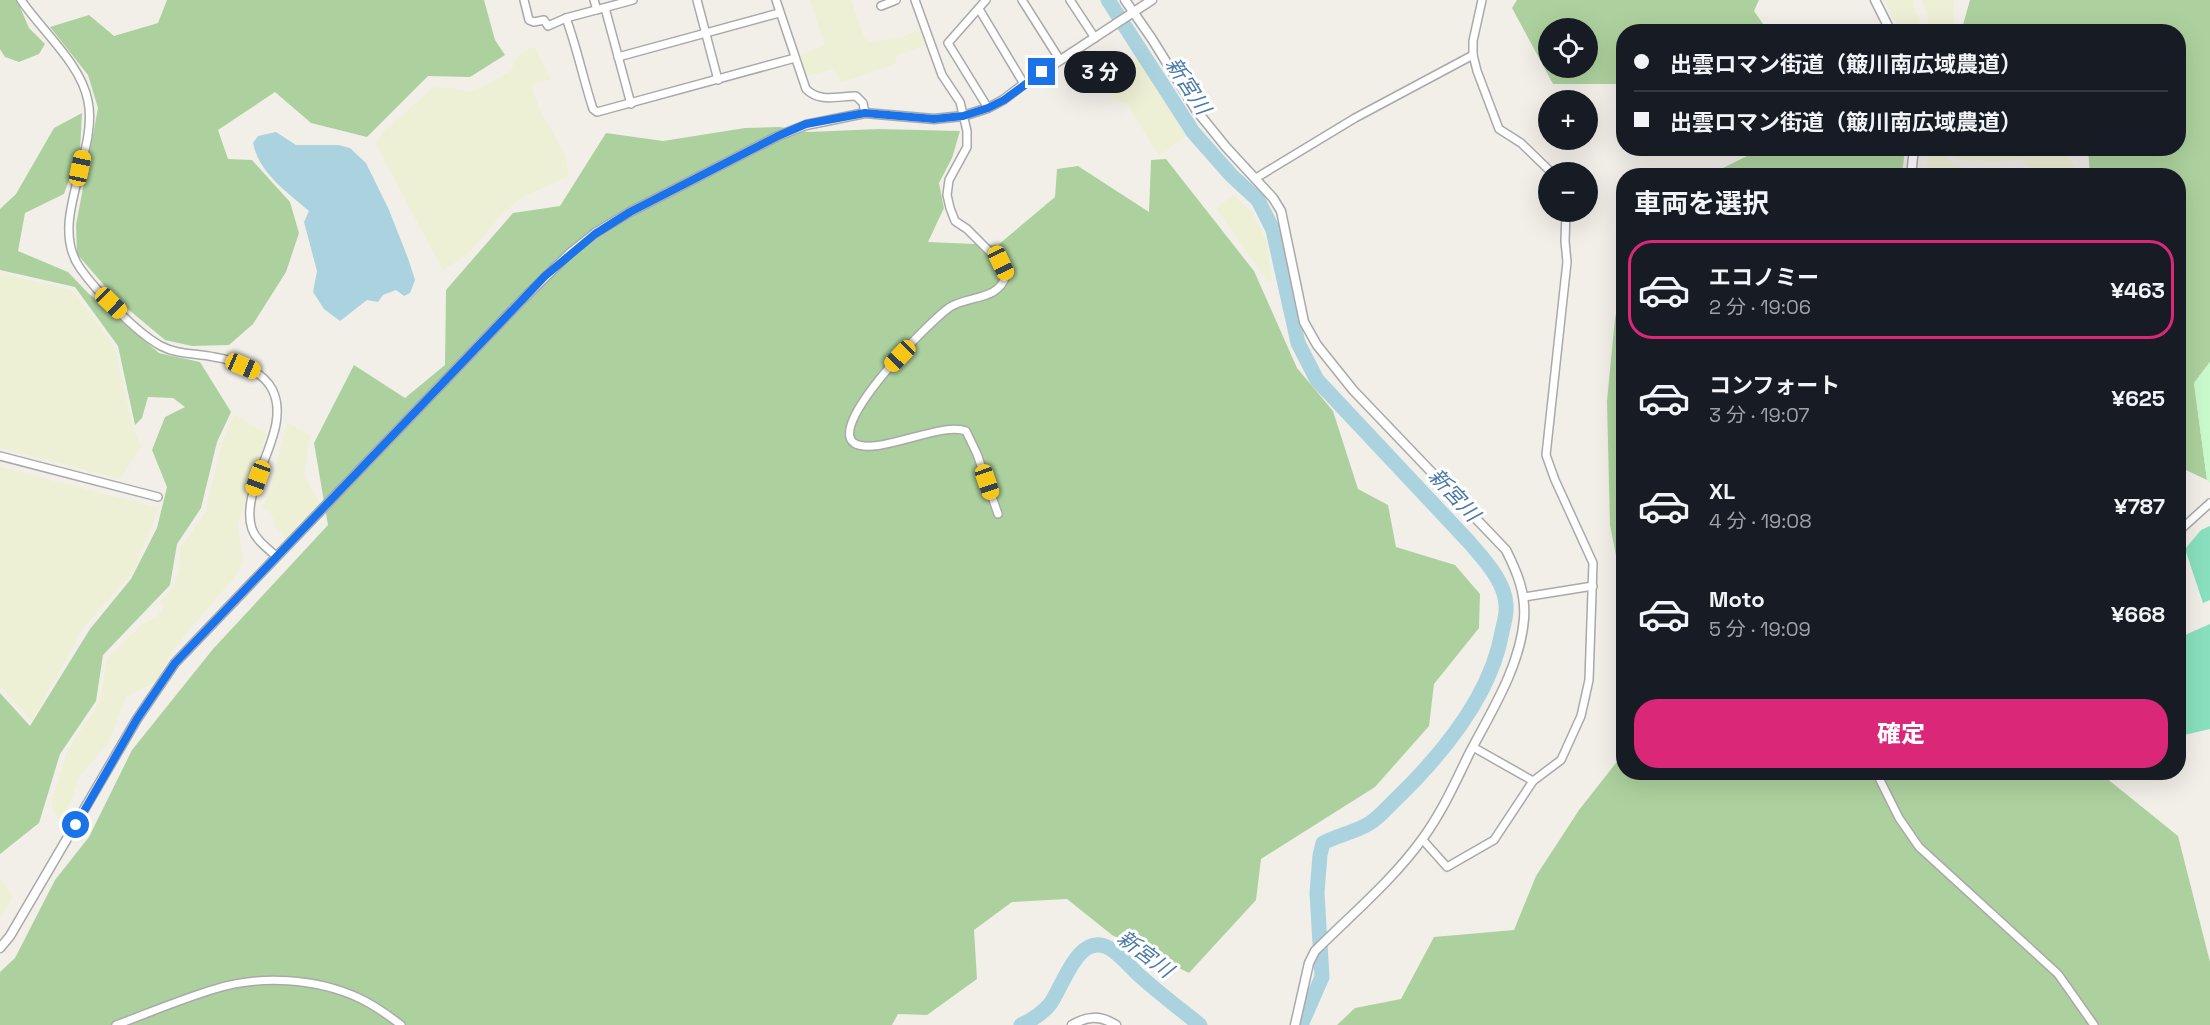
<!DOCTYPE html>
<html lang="ja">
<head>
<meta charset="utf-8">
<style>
  body { margin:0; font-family:"Space Grotesk","Noto Sans JP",sans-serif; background:#242831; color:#f1f3f6; height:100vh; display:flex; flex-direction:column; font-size:22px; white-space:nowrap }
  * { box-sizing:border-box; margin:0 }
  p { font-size:20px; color:#9ea1a6 }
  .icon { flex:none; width:33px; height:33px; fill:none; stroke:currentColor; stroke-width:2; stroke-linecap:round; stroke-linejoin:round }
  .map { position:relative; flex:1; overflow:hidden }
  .side { position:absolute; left:1616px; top:168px; width:570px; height:612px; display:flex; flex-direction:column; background:#171b24; border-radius:24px; box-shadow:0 6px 24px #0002 }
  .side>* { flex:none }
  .guide { position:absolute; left:1616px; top:24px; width:570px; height:132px; border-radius:24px; box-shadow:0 6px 24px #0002; display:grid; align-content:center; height:132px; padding:0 18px; background:#171b24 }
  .controls { position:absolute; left:1538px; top:18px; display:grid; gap:12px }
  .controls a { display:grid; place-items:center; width:60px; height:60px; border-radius:50%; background:#171b24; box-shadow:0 6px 24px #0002; font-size:30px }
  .end { position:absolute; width:27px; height:27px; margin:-14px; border:8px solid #1a73e8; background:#fff; box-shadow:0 0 0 3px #fff }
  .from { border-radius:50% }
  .bubble { position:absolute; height:42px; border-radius:21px; background:#171b24; box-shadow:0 6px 24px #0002; font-size:20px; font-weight:800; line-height:42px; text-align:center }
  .car { position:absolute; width:18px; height:36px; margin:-18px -9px; border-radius:8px; box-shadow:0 0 4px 2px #0007; background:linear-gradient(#f5c518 24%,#345 0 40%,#f5c518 0 76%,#345 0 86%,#f5c518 0) }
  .guide b { display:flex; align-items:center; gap:21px; height:57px; font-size:22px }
  .guide b+b { border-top:2px solid #363941 }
  .guide i { width:15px; height:15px; background:#f1f3f6 }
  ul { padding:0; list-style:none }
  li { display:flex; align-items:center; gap:18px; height:99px; margin:0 12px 9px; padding:0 6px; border:3px solid transparent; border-radius:24px }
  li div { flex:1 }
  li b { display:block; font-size:22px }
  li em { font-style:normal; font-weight:800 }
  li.current { border-color:#db2777 }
  li>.icon { width:54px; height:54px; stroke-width:1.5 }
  h2 { padding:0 18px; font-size:27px; line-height:72px }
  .cta { display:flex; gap:12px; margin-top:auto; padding:12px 18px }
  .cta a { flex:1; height:69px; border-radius:24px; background:#db2777; color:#fff; font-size:24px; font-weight:800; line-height:69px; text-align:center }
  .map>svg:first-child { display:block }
</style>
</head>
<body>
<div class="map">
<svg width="2210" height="1025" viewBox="0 0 2210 1025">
  <rect width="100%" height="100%" fill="#f2efe9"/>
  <g fill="#eef0d5">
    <path d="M810,0H851L864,37L869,42L900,38L919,30L926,45L895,56L897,63L841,83L834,69L805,77L798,55L825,45Z"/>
    <path d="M1885,0H1913L1915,10L1920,20L1917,31H1900Z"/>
    <path d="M1921,0H1954V31H1925L1928,24L1927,13Z"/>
    <path d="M534,46L551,79L531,86L540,110L565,154L569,176L523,197L503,213L470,252L443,271L376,144L385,130L434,87L452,88L469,92L491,83L511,70L517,57Z"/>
    <path d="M1138,59L1186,136L1159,156L1128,105L1107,97L1123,84L1117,71Z"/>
    <path d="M1930,149H1943L1945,155L1955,166L1989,171L1985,175H1925Z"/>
    <path d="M1950,149H2060L2072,163L2078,175H2040L2020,159L1991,162L1963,160L1952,156Z"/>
    <path d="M1234,195L1253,214L1266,241L1272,281L1268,282L1216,208Z"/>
    <path d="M0,273L73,290L115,348L132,425L141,447L120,479L0,448Z"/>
    <path d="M234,414L267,434L238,524L243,561L237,574L174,648L157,681L126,697L108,744L78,778L72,800L58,820L51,803L62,767L67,751L100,701L107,658L142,624L157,617L163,608L160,602L173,587L179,569L180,549L206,511L222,443Z"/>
    <path d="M287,422L310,435L304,476L320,503L287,538L274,526L273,515L262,506L270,492Z"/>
    <path d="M0,467L159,508L133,572L83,628L32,721L0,686Z"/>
    <path d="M0,877L13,897L0,918Z"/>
  </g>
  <g fill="#add19e" fill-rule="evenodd">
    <path d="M0,0H17L29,28L45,44L39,54L19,62L5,57L0,49Z"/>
    <path d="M167,0H484L495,40L505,55L470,77L428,76L367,137L311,123L275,92L218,130L228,159L252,160L290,202L299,233L286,272L253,324L229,345L192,346L165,340L117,300L77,254L76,225L98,108L88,75L50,27L89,15L114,36L158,23Z"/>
    <path d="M1517,0H1759L1754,11L1768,31L1623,32V84H1553L1512,8ZM1548,28H1587V68H1548Z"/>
    <path d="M1970,0H2210V362L2194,383L2207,480L2186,470L2178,453V176L2090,175L2088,149L2178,148V32H1961Z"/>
    <path d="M82,113L80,150L64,194L25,213L18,251L68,272L88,293L159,353L200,362L231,412L217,442L201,508L177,544L170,585L103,655L96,701L60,754L39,823L0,854V693L30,726L90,629L131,579L157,528L167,487L152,450L165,417L185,407L173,398L148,397L142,418L135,425L118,346L75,287L0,270V209L16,194L54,128Z"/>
    <path d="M780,127L808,132L879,129L960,131L952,158L939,183L944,208L928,242L998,245L1055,197L1057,169L1078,166L1149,212L1151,160L1166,159L1254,271L1297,368L1333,411L1358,489L1388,505L1396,547L1455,565L1480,594L1479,628L1434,684L1429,726L1375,787L1261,859L1256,900L1189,973L1112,935L1067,899L1012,902L974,930L977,979L927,1015L898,1014L892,1025H0V972L15,958L55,880L89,837L132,750L213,649L328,525L314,443L354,365L405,398L445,365L446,290L513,213L560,206L606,133L663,141L745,128Z"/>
    <path d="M1761,149V148L1905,149L1902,175H1709Z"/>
    <path d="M1623,285V591L1610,525L1607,401L1615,318Z"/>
    <path d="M1623,754V772L2100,773L2178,836L2210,962V1025H1337L1355,1008L1401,999L1434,937L1514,930L1536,876L1579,810Z"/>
  </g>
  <path fill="#c8facc" d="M2210,362V483L2207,480L2194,383Z"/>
  <g fill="#88e0be">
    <path d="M2210,526V600L2203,603L2185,549L2201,530Z"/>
    <path d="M2210,624V729L2180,736L2178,727V638Z"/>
  </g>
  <path fill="#aad3df" d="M276,132L296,145H338L350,148L366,163L389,210L409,261L415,280L410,293L404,296L396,290L383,295L378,302L367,300L340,321L324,309L313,292L317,271L304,222L309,211C287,192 259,173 253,143L258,136Z"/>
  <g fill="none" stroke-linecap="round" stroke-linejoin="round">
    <g stroke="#aad3df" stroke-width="15">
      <path d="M1108,0L1193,132L1231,175L1258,200L1273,230L1298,343L1317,380L1470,543C1484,560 1505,581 1506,605C1507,615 1504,622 1502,632C1491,696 1439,758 1393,802C1386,809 1378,818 1370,823C1356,832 1338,835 1323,843L1320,855L1317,893L1322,977L1301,1025"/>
      <path d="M1021,1025C1032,1020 1042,1014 1050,1004C1063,987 1078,931 1109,948C1120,954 1130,967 1140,976C1159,993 1180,1009 1200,1025"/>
    </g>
    <g stroke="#a9a9a9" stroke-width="10">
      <g id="minor">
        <path d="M21,0C42,31 81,64 88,101C99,153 47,221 80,268C96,291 137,333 161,346C178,355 197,353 214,357C234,360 262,370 272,389C294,431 238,486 252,529C256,540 267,548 276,556"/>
        <path d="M524,0L529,20L534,22L544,20L548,26L566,18L633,0"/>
        <path d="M594,0L597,10"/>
        <path d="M697,0L718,80"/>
        <path d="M776,0L806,89C820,103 838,96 856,96L863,103L865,113"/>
        <path d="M915,0L942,75L960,102L967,131V147L949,180L947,195L950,208L955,221L967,229L1001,263L1006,275C999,301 969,295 950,307C931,320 827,424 854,443C875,457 942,421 966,431L977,454L998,514"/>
        <path d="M986,0L948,43L988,108"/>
        <path d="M1022,0L1060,60"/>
        <path d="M1070,0L1095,38"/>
        <path d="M1482,0L1473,41V55L1477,71L1499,129L1521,143L1551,172"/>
        <path d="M881,6L896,0"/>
        <path d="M605,8L631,104"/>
        <path d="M979,9L1024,84"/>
        <path d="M566,18C577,48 583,78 593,109L597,112L795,58"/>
        <path d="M618,57L779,13"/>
        <path d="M1256,178L1355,118L1473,55"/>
        <path d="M0,456L158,497"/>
        <path d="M2178,532L2210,503"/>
        <path d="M1524,597L1593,586"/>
        <path d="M1473,747L1533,781"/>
        <path d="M1876,772L1899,818L1919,847L2058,974L2094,1025"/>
        <path d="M1422,839L1447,867L1494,840L1533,781L1561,760L1581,716L1589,680L1593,563L1555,480L1546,455L1567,262L1565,241L1566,212"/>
        <path d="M116,1025C149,1013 181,999 215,989C260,975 316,978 359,998C374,1005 388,1015 401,1025"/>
      </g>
    </g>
    <g stroke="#a9a9a9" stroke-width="11">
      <g id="tertiary">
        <path d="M1125,0L1152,39L1196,110L1226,147L1273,198L1281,211L1304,322L1317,345L1353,390L1506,550C1517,572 1526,593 1524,619C1520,667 1491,712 1469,754C1455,783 1442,812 1423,838C1393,880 1351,915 1315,951L1309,963L1295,1025"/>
        <path d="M1875,0L1891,32"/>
        <path d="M1911,176L1914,148"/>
        <path d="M0,948L10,936L137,719L175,663L522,300L570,253L595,233L630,212L778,136L806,125L865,113L934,119L963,116L988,108L1003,100L1024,84L1152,0"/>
        <path d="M1072,1025C1087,1016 1100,1015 1116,1025"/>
      </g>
    </g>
    <use href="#minor" stroke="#fff" stroke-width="7"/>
    <use href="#tertiary" stroke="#fff" stroke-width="8"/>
  </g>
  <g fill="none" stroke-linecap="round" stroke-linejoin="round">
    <path stroke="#1a73e8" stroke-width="8" d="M76,825L137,719L175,663L545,276L595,234L630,212L778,136L806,124L865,113L934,119L963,116L988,108L1004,100L1042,72"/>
  </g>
  <g text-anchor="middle" stroke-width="6" stroke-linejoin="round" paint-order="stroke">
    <g font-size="21" font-style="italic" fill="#4a7aab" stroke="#fff">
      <text transform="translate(1188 86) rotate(57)" y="7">新宮川</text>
      <text transform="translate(1454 495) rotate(47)" y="7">新宮川</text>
      <text transform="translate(1145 954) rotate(37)" y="7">新宮川</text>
    </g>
  </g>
</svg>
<div class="controls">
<a><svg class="icon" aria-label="locate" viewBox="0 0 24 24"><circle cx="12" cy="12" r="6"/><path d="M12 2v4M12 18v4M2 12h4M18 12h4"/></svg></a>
<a>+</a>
<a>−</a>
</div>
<i class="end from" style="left:76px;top:825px"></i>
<i class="end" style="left:1042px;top:72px"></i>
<div class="bubble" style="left:1064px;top:51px;width:72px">3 分</div>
<i class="car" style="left:80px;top:168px;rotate:12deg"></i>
<i class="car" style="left:1001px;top:263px;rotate:155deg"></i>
<i class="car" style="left:111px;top:303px;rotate:134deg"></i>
<i class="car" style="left:900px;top:356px;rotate:224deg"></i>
<i class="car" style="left:243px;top:366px;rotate:113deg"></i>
<i class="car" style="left:258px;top:478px;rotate:200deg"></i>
<i class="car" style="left:987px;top:482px;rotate:161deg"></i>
<div class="guide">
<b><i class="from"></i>出雲ロマン街道（簸川南広域農道）</b>
<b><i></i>出雲ロマン街道（簸川南広域農道）</b>
</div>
<section class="side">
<h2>車両を選択</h2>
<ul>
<li class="current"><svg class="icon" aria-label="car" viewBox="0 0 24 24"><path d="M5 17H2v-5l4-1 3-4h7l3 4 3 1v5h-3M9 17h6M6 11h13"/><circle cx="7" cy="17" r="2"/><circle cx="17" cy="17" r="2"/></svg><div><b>エコノミー</b><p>2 分 · 19:06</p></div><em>¥463</em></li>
<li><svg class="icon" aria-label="car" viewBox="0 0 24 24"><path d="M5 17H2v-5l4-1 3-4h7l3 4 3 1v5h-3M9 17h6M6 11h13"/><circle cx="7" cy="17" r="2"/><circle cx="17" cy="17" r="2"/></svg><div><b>コンフォート</b><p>3 分 · 19:07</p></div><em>¥625</em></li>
<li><svg class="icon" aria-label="car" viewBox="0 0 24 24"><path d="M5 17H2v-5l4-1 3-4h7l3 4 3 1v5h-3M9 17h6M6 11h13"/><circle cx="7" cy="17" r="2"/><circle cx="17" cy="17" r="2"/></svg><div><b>XL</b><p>4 分 · 19:08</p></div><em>¥787</em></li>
<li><svg class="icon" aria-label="car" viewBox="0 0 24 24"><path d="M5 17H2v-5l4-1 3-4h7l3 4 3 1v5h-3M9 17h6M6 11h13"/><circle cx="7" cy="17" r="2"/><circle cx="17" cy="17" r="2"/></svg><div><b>Moto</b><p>5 分 · 19:09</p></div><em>¥668</em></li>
</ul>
<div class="cta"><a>確定</a></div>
</section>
</div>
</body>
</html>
